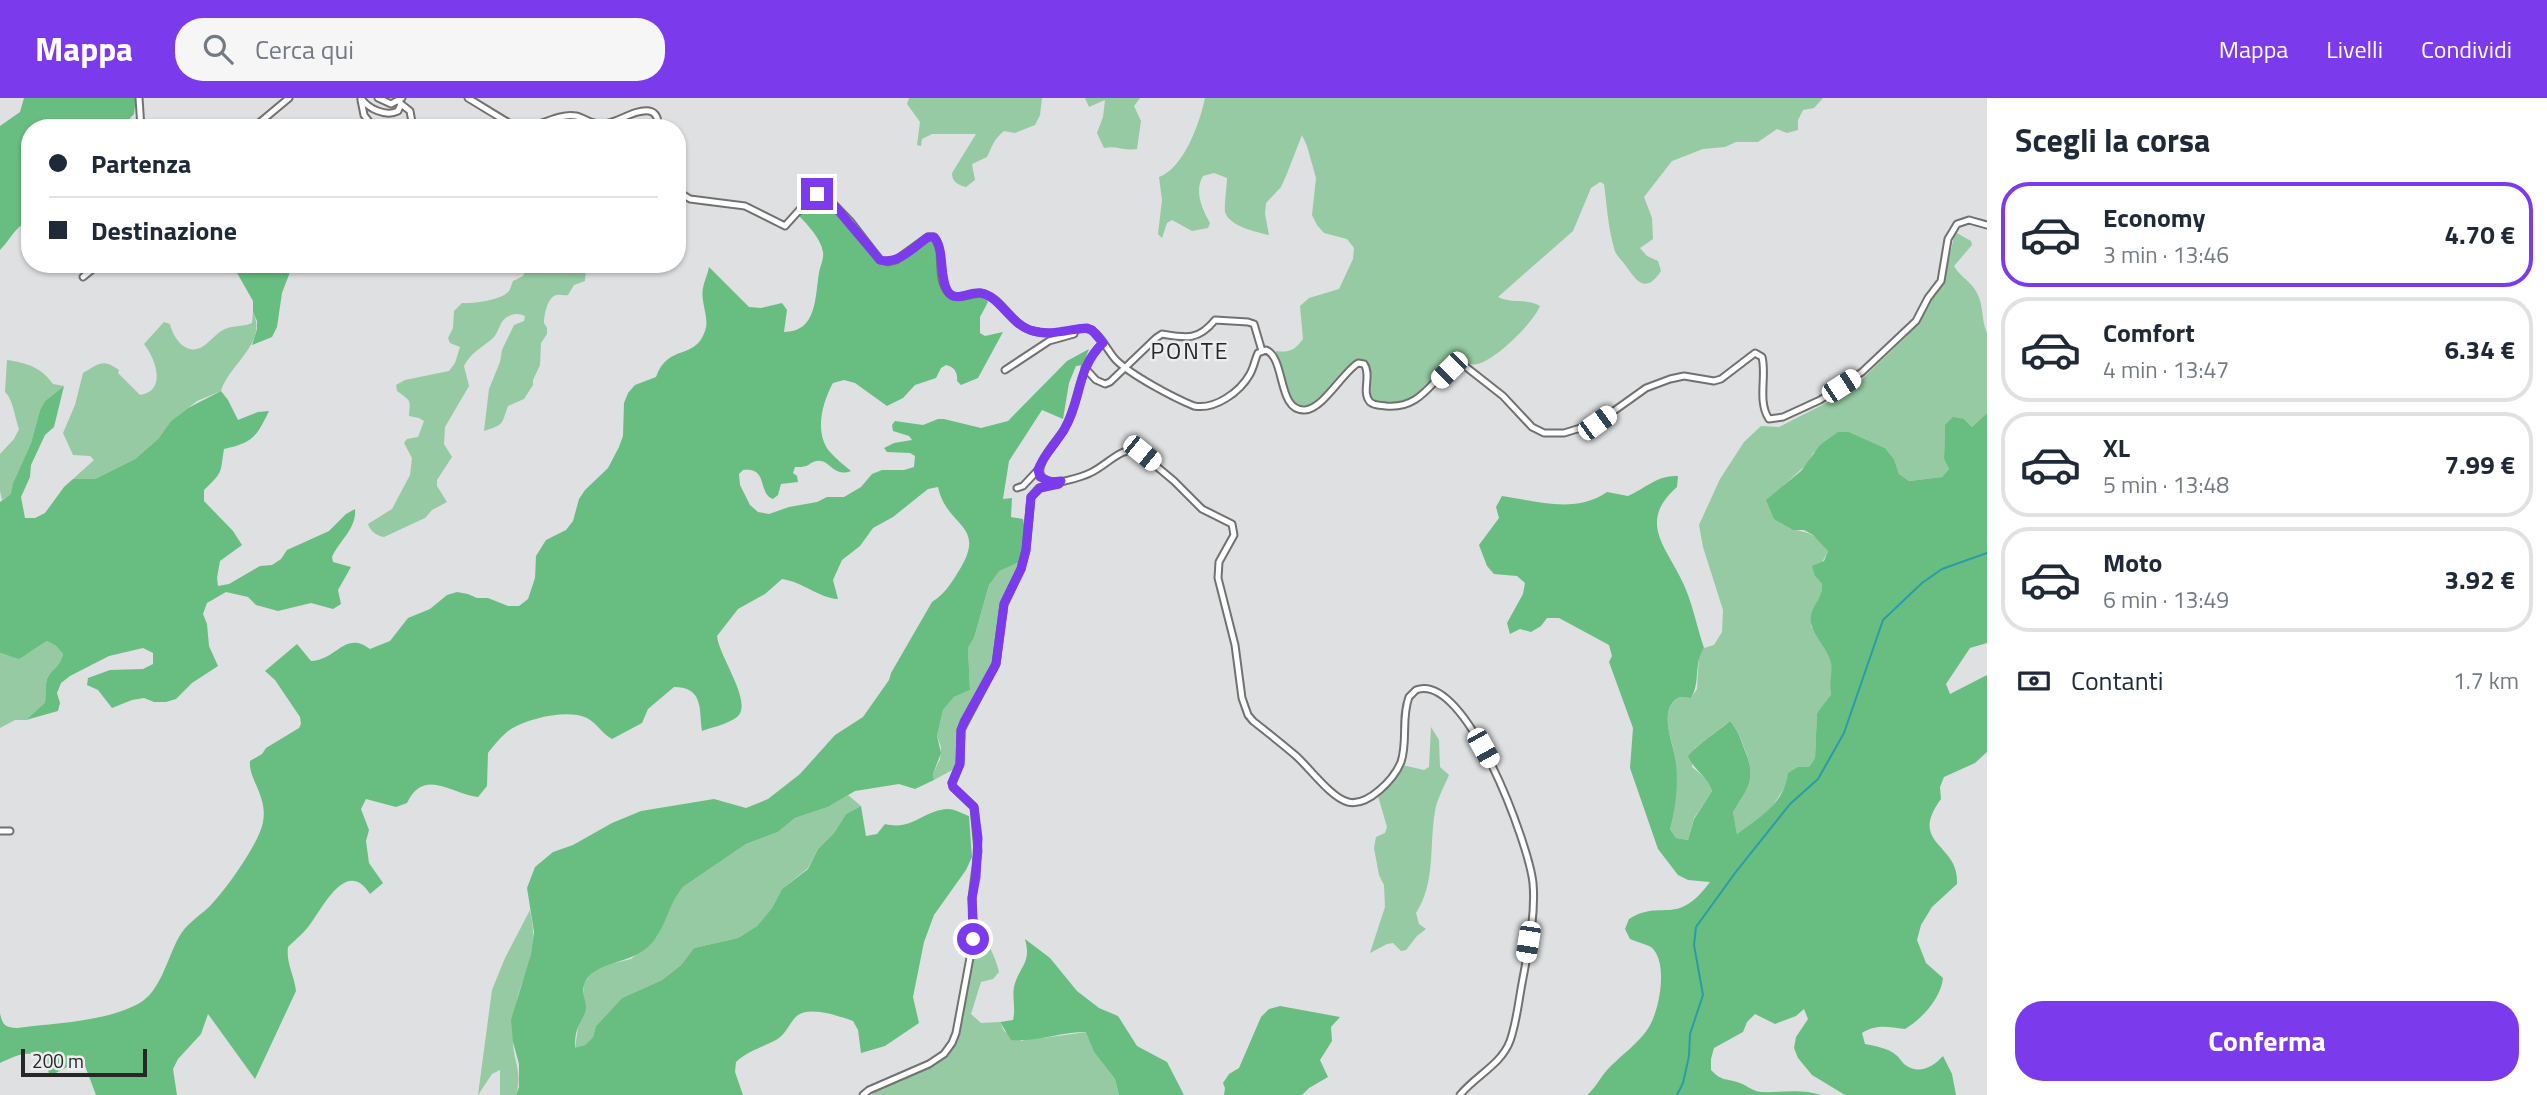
<!DOCTYPE html>
<html lang="it">
<head>
<meta charset="utf-8">
<style>
  body { margin:0; font-family:"Titillium Web",sans-serif; background:#f6f6f7; color:#1f2937; height:100vh; display:flex; flex-direction:column; font-size:26px; white-space:nowrap }
  * { box-sizing:border-box; margin:0 }
  p { font-size:23px; color:#747a83 }
  .icon { flex:none; width:38px; height:38px; fill:none; stroke:currentColor; stroke-width:2; stroke-linecap:round; stroke-linejoin:round }
  .map { position:relative; flex:1; overflow:hidden }
  .details { display:flex; flex-direction:column; background:#fff; width:560px }
  .details>* { flex:none }
  .guide { position:absolute; left:21px; top:21px; width:665px; height:154px; border-radius:28px; box-shadow:0 2px 5px #0004; display:grid; align-content:center; height:154px; padding:0 28px; background:#fff }
  .scale { position:absolute; left:21px; bottom:18px; width:126px; box-sizing:border-box; padding-left:7px; border:4px solid #272728; border-top:0; font-size:19px; line-height:24px; white-space:nowrap; color:#272728; -webkit-text-stroke:5px #ecedee; paint-order:stroke }
  .end { position:absolute; width:32px; height:32px; margin:-16px; border:9px solid #7c3aed; background:#fff; box-shadow:0 0 0 4px #fff }
  .from { border-radius:50% }
  .car { position:absolute; width:21px; height:42px; margin:-21px -10px; border-radius:9px; box-shadow:0 0 5px 2px #0007; background:linear-gradient(#fff 24%,#345 0 40%,#fff 0 76%,#345 0 86%,#fff 0) }
  .guide b { display:flex; align-items:center; gap:24px; height:66px; font-size:26px }
  .guide b+b { border-top:2px solid #e0e1e3 }
  .guide i { width:18px; height:18px; background:#1f2937 }
  ul { padding:0; list-style:none }
  li { display:flex; align-items:center; gap:21px; height:105px; margin:0 14px 10px; padding:0 14px; border:4px solid #e0e1e3; border-radius:28px }
  li div { flex:1 }
  li b { display:block; font-size:26px }
  li em { font-style:normal; font-weight:700 }
  li.on { border-color:#7c3aed }
  li>.icon { width:63px; height:63px; stroke-width:1.5 }
  h2 { padding:0 28px; font-size:32px; line-height:84px }
  .pay { display:flex; align-items:center; gap:18px; height:77px; padding:0 28px; font-size:26px }
  .pay p { margin-inline-start:auto }
  .cta { display:flex; gap:14px; margin-top:auto; padding:14px 28px }
  .cta a { flex:1; height:80px; border-radius:28px; background:#7c3aed; color:#fff; font-size:28px; font-weight:700; line-height:80px; text-align:center }
  header { display:flex; align-items:center; gap:42px; box-sizing:border-box; height:98px; padding:0 35px; background:#7c3aed; color:#fff }
  header strong { font-size:33px }
  nav { display:flex; gap:38px; margin-inline-start:auto; font-size:24px }
  .search { width:490px; height:63px; background:#f6f6f7; display:flex; align-items:center; gap:18px; box-sizing:border-box; padding:0 24px; border-radius:28px; color:#747a83; font-size:26px }
  main { display:flex; flex:1; min-height:0 }
  .map>svg:first-child { display:block }
</style>
</head>
<body>
<header>
<strong>Mappa</strong>
<div class="search"><svg class="icon" aria-label="search" viewBox="0 0 24 24"><circle cx="10" cy="10" r="6"/><path d="M15 15l6 6"/></svg>Cerca qui</div>
<nav><a>Mappa</a><a>Livelli</a><a>Condividi</a></nav>
</header>
<main>
<div class="map">
<svg width="1987" height="997" viewBox="0 0 1987 997">
  <rect width="100%" height="100%" fill="#dfe0e1"/>
  <g fill="#95caa2">
    <path d="M909,0H1042L1040,17L1035,27L1015,35L1004,33C993,42 992,49 987,59L972,66L975,82L966,89C958,87 952,84 952,75L976,36H932L922,41L921,48L917,47L920,24L907,6Z"/>
    <path d="M1085,0H1140L1134,8L1141,23L1137,51C1125,53 1115,47 1104,50L1097,35L1103,19L1105,2L1089,9Z"/>
    <path d="M1205,0H1823L1814,10L1803,12L1798,22V32L1787,35L1777,31L1758,44H1736L1725,49L1703,51L1672,63L1644,99L1652,120L1653,141L1640,150L1647,158L1658,163L1661,173C1646,196 1637,184 1626,168C1622,162 1615,157 1614,150C1608,129 1607,108 1604,86L1600,84L1591,90L1573,133L1498,199C1512,206 1527,200 1540,208C1533,225 1495,263 1477,266C1471,268 1463,262 1456,263C1428,279 1409,323 1371,300L1370,270L1364,263L1353,264C1344,270 1337,280 1330,288C1290,335 1287,288 1276,253C1289,255 1295,252 1303,241L1300,208L1309,200L1339,191L1353,161L1354,150L1347,141L1324,135L1317,127L1312,117L1316,80L1307,48L1302,37L1286,78L1281,89L1266,105L1265,116L1269,137C1256,134 1229,128 1225,114C1224,110 1227,87 1227,80L1214,75L1203,78C1194,93 1202,111 1210,125L1208,130L1192,133L1172,122L1167,125L1162,140L1158,136L1162,102L1159,79C1184,70 1200,24 1205,0Z"/>
    <path d="M1955,134L1971,143L1972,147L1954,168C1960,179 1972,184 1977,195C1984,208 1981,222 1987,235V315L1972,329L1964,321L1945,327L1944,361L1949,371L1942,379L1909,383L1899,376L1894,361L1885,350L1849,334L1813,355L1808,365L1783,388L1775,421C1781,423 1789,431 1795,432C1813,435 1816,438 1828,453L1815,478L1822,486C1822,500 1815,514 1811,528C1820,542 1834,558 1832,575C1832,584 1829,588 1831,598L1817,615L1815,660L1809,669H1798L1768,715L1737,736L1733,714C1748,690 1757,681 1745,652C1741,641 1738,632 1730,623L1695,650L1692,669L1709,683L1712,693L1694,720L1688,742L1676,740L1670,731C1677,708 1677,678 1674,654C1672,642 1666,629 1668,616C1669,607 1673,604 1680,599L1691,600L1697,591L1699,557L1704,550L1714,547L1722,534L1723,512L1703,449L1699,427L1720,381L1744,344L1761,328L1779,329L1836,300L1861,282L1907,238L1944,183Z"/>
    <path d="M529,166H586L585,183L574,187L568,197C564,198 560,196 556,197C547,200 544,218 544,225L547,230V236L541,245L540,267L533,282V287L524,301L508,308C501,327 505,326 484,333L489,291L500,264L502,252L514,227L524,223L525,218C520,216 515,215 509,218C499,222 500,233 493,240C483,249 470,255 464,268L469,288L445,329L444,346L452,359L437,382V388L447,404L432,412L425,420L384,439C377,438 370,433 368,426L392,411L410,377L412,360L404,345L407,341L418,339L424,323L419,320L409,318C410,301 412,304 397,293L396,287L405,282L449,273L455,265L460,249L450,245L448,240L453,230L454,213L462,205C472,206 501,202 508,194C510,193 512,185 513,183L523,178Z"/>
    <path d="M253,214C268,245 229,266 221,293L197,303L171,323L158,341L135,361L95,381H73L94,362L90,358L73,357L63,335L75,307L83,275C99,266 102,260 119,272L118,275L140,297C167,293 156,261 144,246L164,224L170,226C173,240 186,258 202,249C210,244 216,235 225,231C234,227 244,229 252,225Z"/>
    <path d="M7,262C27,265 41,269 53,286L64,288L45,303L40,312L31,345L13,385L12,396L2,402L0,393V356L14,341L19,331C15,320 13,301 5,294Z"/>
    <path d="M1020,464L999,515L993,565L979,596L960,627L956,670L934,682L933,676L940,661L941,649L937,638L943,612L954,599L970,592L968,550L974,540L989,487L998,473Z"/>
    <path d="M47,543L56,548L63,556C59,571 52,570 47,581C45,588 46,598 45,606L26,622H15L0,630V555C19,563 32,553 47,543Z"/>
    <path d="M1431,629L1439,642L1440,669L1449,677C1444,689 1437,701 1435,713C1429,748 1436,784 1416,815L1419,826L1426,831L1417,838L1406,852L1401,853L1393,845L1387,846L1370,855L1385,809L1384,787L1379,777L1374,750L1376,739L1385,735L1387,729L1378,698L1402,667L1424,672L1429,669Z"/>
    <path d="M848,697L861,708L846,716L834,735L818,751L808,770L782,791L772,810L757,828L738,840L694,850L681,867L662,882L622,900L596,928L593,939L585,947L575,951L578,929L586,908L583,897L584,886L590,877L599,869L631,861L657,839L675,798L683,789L746,746L778,734L795,720L828,709Z"/>
    <path d="M530,812C531,819 533,827 533,834C534,857 524,877 518,898C515,911 513,929 513,943C513,963 523,974 516,997H500V972L492,976L478,997L492,892L505,860Z"/>
    <path d="M975,820L978,821C983,839 995,855 999,874L993,881L981,884L971,916L981,925L1000,924L1004,933L1022,943L1032,939L1043,940L1087,934L1094,954L1115,981L1119,997H874L870,994L948,954C968,929 971,853 975,820Z"/>
  </g>
  <g fill="#68be81">
    <path d="M24,0H136L134,16L121,30H30V85L24,104L23,126C13,133 9,143 0,152V28L20,14Z"/>
    <path d="M823,98L873,160C894,174 911,155 928,143L934,144L938,174L945,195C961,207 971,192 986,201L988,204L980,219V235L985,238L1003,234L978,280L961,287L957,283C958,274 954,269 946,267L941,270L936,280L915,287L903,300L887,308L855,285L844,282L833,285C822,305 814,335 830,354C836,361 844,367 851,373C833,380 830,361 817,363C809,364 810,370 795,369L793,375L797,378L798,384L781,386L778,397L773,401C757,395 769,369 743,372L739,376L740,387L750,407L758,414L769,416L789,409L817,404L827,399H844L861,389L872,376L882,372H904L914,369L915,358L910,355L887,354L884,350L894,345L912,342L909,338L893,333L892,327L895,323L923,327L938,321H944L981,330L1008,323L1067,263L1089,251L1083,267L1076,268L1069,285L1063,321L1042,312L1009,363L1003,401L1012,400L1011,419L1023,421C1027,435 1023,450 1020,464L999,473L989,487L974,540L968,550L970,592L954,599L943,612L937,638L941,655L933,676L934,682L915,691L899,686L855,693L828,709L795,720L778,734L746,746L683,789C668,806 666,830 651,846C631,868 592,862 584,887C581,896 586,901 586,909C586,916 581,922 578,929C575,936 575,943 575,950L585,947L593,939L596,928L622,900L662,882L681,867L694,850L738,840L757,828L772,810L782,791L808,771L818,751L834,735L846,716L861,708L866,738L877,736L885,726C913,733 923,712 948,711C955,711 963,716 969,718L972,759L966,772L934,817L924,844L913,899L919,925L885,948L861,955L858,932L853,923C839,918 811,908 798,917C789,924 787,936 776,942C761,950 749,952 736,964L735,974L743,997H516L519,989V966L513,944L511,922L531,856L534,834L527,790L535,769L553,754L573,747L612,725L641,713L714,701L746,710L768,701L800,676L835,637L863,619L889,582L891,575L932,504C945,496 952,484 960,471C987,426 947,430 938,389L928,391L893,419L873,430L860,448L842,462L833,482L838,501C819,500 803,484 782,481L765,496L738,511L717,538C719,559 754,605 737,619C728,626 713,629 702,633C699,612 704,589 674,589L648,611L642,625L612,641C602,636 597,625 587,620C567,611 530,620 511,631C502,637 495,646 488,655L487,688L478,699C451,696 424,669 407,705L396,709L366,701L361,711L369,732L366,743L369,765L383,785L370,796C347,759 323,809 311,825C305,834 296,841 288,849C286,866 294,876 296,893L255,981L208,916L201,936L178,961L173,971L177,997H96L82,960H76L69,968L50,978L45,964C31,949 16,958 0,965V915C2,926 5,930 17,930C55,925 104,924 138,906C161,894 167,860 179,839C186,826 198,819 209,809C225,793 259,746 263,724C268,698 248,681 250,663L262,656L266,650L299,630L301,626L300,619L275,582L265,573L297,546L311,563C337,562 345,532 370,551L390,543L408,520L430,511L447,497L457,494L468,496L477,500H488L508,508H519L528,501L535,480L536,458L546,442L566,432L573,423L579,401L585,392L608,370L619,349L623,338L624,305L628,295L635,287L656,279C668,245 695,263 705,233C710,220 700,204 703,190C704,183 708,176 709,169L749,209L761,210L782,205L787,212L784,234C817,234 815,199 819,175C820,168 824,162 823,154C821,141 808,127 799,118L809,103Z"/>
    <path d="M232,166H293L282,195L277,229L272,239L252,247L257,231V223L253,214V203Z"/>
    <path d="M64,288L54,329L45,337L31,367L30,379L21,399L25,420H35L45,415L64,389L73,381H95L135,361L158,341L171,323L188,310L221,293L228,302L238,322L258,314L269,313C257,338 253,345 224,351C220,375 224,373 204,392V403L233,433L242,447L220,463L217,480L218,488L229,486L260,468L272,467L281,461L287,452L329,433L346,416L355,411C357,430 339,443 332,459L333,464L351,469L338,492L341,506L333,511L311,505L278,513L256,507L248,499L226,494L207,505L203,516L207,526L209,548L218,568L192,585L176,601L166,604H154L144,600L132,602L112,610L98,592L87,587L88,580L110,572L143,571L153,566V555L143,550L109,558L70,578L61,585L57,595L60,605L58,613L26,622L45,605C46,598 45,588 47,581C52,570 59,571 63,556L56,548L47,543L19,561L0,555V404L11,396L13,385L31,345L40,312L45,303Z"/>
    <path d="M1987,315V545L1970,550L1946,586L1950,596L1987,577V654L1975,665L1944,679L1940,689L1941,701C1907,747 1960,745 1957,786L1932,809L1921,827L1917,842L1926,865L1943,880C1941,900 1922,921 1905,931C1888,929 1877,926 1862,935L1865,946C1875,948 1888,950 1896,957C1899,959 1901,963 1904,966C1918,977 1932,970 1943,958L1952,976L1956,997H1845L1812,977L1798,960L1794,950L1796,939L1808,921L1804,911L1796,918L1775,926L1755,916L1747,924L1743,934L1714,950L1711,961V972C1722,984 1727,980 1740,985C1748,988 1752,993 1761,994C1782,995 1800,990 1821,997H1587C1596,990 1600,979 1608,971C1622,956 1644,942 1652,923C1660,906 1668,863 1651,849C1646,846 1636,844 1630,841L1625,831L1629,821C1663,800 1676,830 1710,784L1688,782L1678,777L1658,751L1630,670L1633,630L1609,564L1612,558L1609,547L1559,520H1547L1541,528L1531,534L1520,531L1510,536L1507,525L1523,496L1525,485L1517,478L1494,476L1487,468L1479,447L1499,420L1496,409L1502,398C1538,403 1575,416 1607,394L1628,398C1646,390 1657,377 1678,378L1677,389C1636,425 1668,450 1684,487C1693,507 1697,530 1704,550C1693,566 1701,584 1691,600L1680,599C1673,603 1669,607 1668,616C1666,630 1673,646 1675,660C1679,680 1676,711 1670,731L1676,740L1688,742L1694,721L1712,693C1708,678 1694,673 1688,658C1700,644 1716,635 1730,623C1738,632 1741,642 1745,653C1757,681 1748,690 1733,714L1737,736C1759,720 1785,705 1788,675L1798,669H1809L1815,660L1817,615L1831,597C1828,584 1835,572 1829,559C1824,546 1808,532 1811,518C1813,505 1822,503 1822,486L1815,478L1812,468L1824,463L1828,453L1813,437L1804,432H1793L1774,421L1766,402L1801,373L1820,347L1838,334H1849L1885,350L1894,361L1899,376L1909,383L1942,379L1949,371L1944,361L1945,327L1953,319L1964,321L1972,329Z"/>
    <path d="M1025,841L1050,860L1077,893L1099,910L1118,918L1137,948L1167,964L1184,997H1119L1115,981L1094,954L1086,934C1061,934 1036,944 1011,942L1000,924L1013,922C1016,911 1012,900 1014,889C1019,868 1032,866 1025,841Z"/>
    <path d="M1280,908L1340,919L1331,929L1332,943L1320,962L1328,979L1309,990L1302,997H1224L1225,990L1223,985L1229,976L1239,970L1261,919L1269,911Z"/>
  </g>
  <g fill="none" stroke-linecap="round" stroke-linejoin="round">
    <path stroke="#2a9ca7" stroke-width="2" d="M1677,997L1683,985L1689,958L1690,936L1703,897L1694,847L1696,829L1735,775L1790,706L1818,681L1844,635L1883,522L1922,485L1942,471L1987,455"/>
    <g stroke="#717172" stroke-width="9">
      <g id="minor">
        <path d="M139,0L141,30"/>
        <path d="M361,0C368,11 386,19 398,13L401,6L399,3"/>
        <path d="M378,0L391,6L402,0"/>
        <path d="M468,0L509,25L522,30"/>
        <path d="M361,2L364,17L374,30"/>
        <path d="M401,6L410,13L413,30"/>
        <path d="M253,30L289,0"/>
        <path d="M528,30C542,26 562,15 576,18C585,20 592,27 602,26C617,26 633,11 649,13C657,14 658,22 659,30"/>
        <path d="M677,86L682,96L690,101L745,108L785,128L812,98L824,96L850,123L880,162L888,164L896,162L928,139H934C946,153 935,181 949,195C958,205 973,192 985,196C1003,202 1011,226 1030,232C1042,236 1055,236 1067,234C1073,233 1081,229 1088,231C1099,233 1108,254 1116,262C1131,277 1174,300 1194,308C1215,312 1240,294 1250,276C1254,269 1255,261 1258,255L1266,252C1286,260 1277,314 1305,312C1324,310 1342,275 1358,265L1364,266C1372,277 1361,294 1370,304C1375,308 1381,307 1386,308C1427,312 1435,270 1461,265L1503,298L1532,329L1544,335H1564L1597,325L1646,290L1670,281L1684,278L1714,283L1721,281L1755,255L1762,259C1767,278 1757,303 1769,321L1783,319L1820,302L1862,274L1916,223L1928,200L1941,183L1948,141L1957,126L1969,122L1987,127"/>
        <path d="M83,179L99,166"/>
        <path d="M1103,245C1076,271 1081,303 1064,332C1057,343 1029,372 1044,381C1050,385 1058,384 1065,383C1073,381 1082,379 1090,375C1106,368 1119,350 1137,352L1174,383L1202,411L1232,426L1234,437L1219,464L1218,480L1235,547L1242,600L1248,617L1253,623C1267,634 1282,646 1295,657C1309,669 1331,700 1348,704C1368,709 1394,681 1401,664C1408,643 1401,620 1409,599L1416,592C1466,573 1529,747 1533,785C1536,819 1527,857 1521,891C1518,908 1516,926 1510,943C1501,967 1475,978 1460,997"/>
        <path d="M1085,270L1096,282L1105,286L1110,284L1156,240L1162,236C1186,240 1198,243 1215,222L1248,224L1254,226L1262,253"/>
        <path d="M1005,272L1049,243L1074,236"/>
        <path d="M1017,390L1023,388L1038,372"/>
        <path d="M0,733H10"/>
        <path d="M863,997L869,992L929,966L944,956L952,945L956,935L974,838L972,800L978,753L974,709L953,689L952,685L960,666L961,632L996,566L1004,506L1021,471L1026,452L1031,399L1039,390L1060,385"/>
      </g>
    </g>
    <use href="#minor" stroke="#fff" stroke-width="5"/>
  </g>
  <g fill="none" stroke-linecap="round" stroke-linejoin="round">
    <path stroke="#7c3aed" stroke-width="9" d="M817,96L827,99L880,162C898,167 914,149 928,139H934C945,152 939,176 947,192C954,206 970,193 981,195C999,198 1012,228 1033,233C1053,238 1068,231 1087,230L1092,232L1103,245C1076,270 1082,302 1065,330C1057,345 1043,357 1038,372L1040,379L1051,384L1061,383L1059,386L1040,390L1031,399L1026,452L1021,471L1004,506L996,566L964,624L961,632L960,666L952,685L953,689L974,709L978,740L976,779L972,800L973,841"/>
  </g>
  <g text-anchor="middle" stroke-width="5" stroke-linejoin="round" paint-order="stroke">
    <g font-size="23" letter-spacing="2" fill="#272728" stroke="#ecedee">
      <text x="1190" y="261">PONTE</text>
    </g>
  </g>
</svg>
<div class="scale">200 m</div>
<i class="end from" style="left:973px;top:841px"></i>
<i class="end" style="left:817px;top:96px"></i>
<i class="car" style="left:1449px;top:272px;rotate:225deg"></i>
<i class="car" style="left:1841px;top:288px;rotate:57deg"></i>
<i class="car" style="left:1597px;top:325px;rotate:54deg"></i>
<i class="car" style="left:1142px;top:355px;rotate:129deg"></i>
<i class="car" style="left:1483px;top:650px;rotate:151deg"></i>
<i class="car" style="left:1528px;top:844px;rotate:189deg"></i>
<div class="guide">
<b><i class="from"></i>Partenza</b>
<b><i></i>Destinazione</b>
</div>
</div>
<section class="details">
<h2>Scegli la corsa</h2>
<ul>
<li class="on"><svg class="icon" aria-label="car" viewBox="0 0 24 24"><path d="M5 17H2v-5l4-1 3-4h7l3 4 3 1v5h-3M9 17h6M6 11h13"/><circle cx="7" cy="17" r="2"/><circle cx="17" cy="17" r="2"/></svg><div><b>Economy</b><p>3 min · 13:46</p></div><em>4.70 €</em></li>
<li><svg class="icon" aria-label="car" viewBox="0 0 24 24"><path d="M5 17H2v-5l4-1 3-4h7l3 4 3 1v5h-3M9 17h6M6 11h13"/><circle cx="7" cy="17" r="2"/><circle cx="17" cy="17" r="2"/></svg><div><b>Comfort</b><p>4 min · 13:47</p></div><em>6.34 €</em></li>
<li><svg class="icon" aria-label="car" viewBox="0 0 24 24"><path d="M5 17H2v-5l4-1 3-4h7l3 4 3 1v5h-3M9 17h6M6 11h13"/><circle cx="7" cy="17" r="2"/><circle cx="17" cy="17" r="2"/></svg><div><b>XL</b><p>5 min · 13:48</p></div><em>7.99 €</em></li>
<li><svg class="icon" aria-label="car" viewBox="0 0 24 24"><path d="M5 17H2v-5l4-1 3-4h7l3 4 3 1v5h-3M9 17h6M6 11h13"/><circle cx="7" cy="17" r="2"/><circle cx="17" cy="17" r="2"/></svg><div><b>Moto</b><p>6 min · 13:49</p></div><em>3.92 €</em></li>
</ul>
<div class="pay"><svg class="icon" aria-label="cash" viewBox="0 0 24 24"><path d="M3 7h18v10H3z"/><circle cx="12" cy="12" r="2"/></svg>Contanti<p>1.7 km</p></div>
<div class="cta"><a>Conferma</a></div>
</section>
</main>
</body>
</html>
